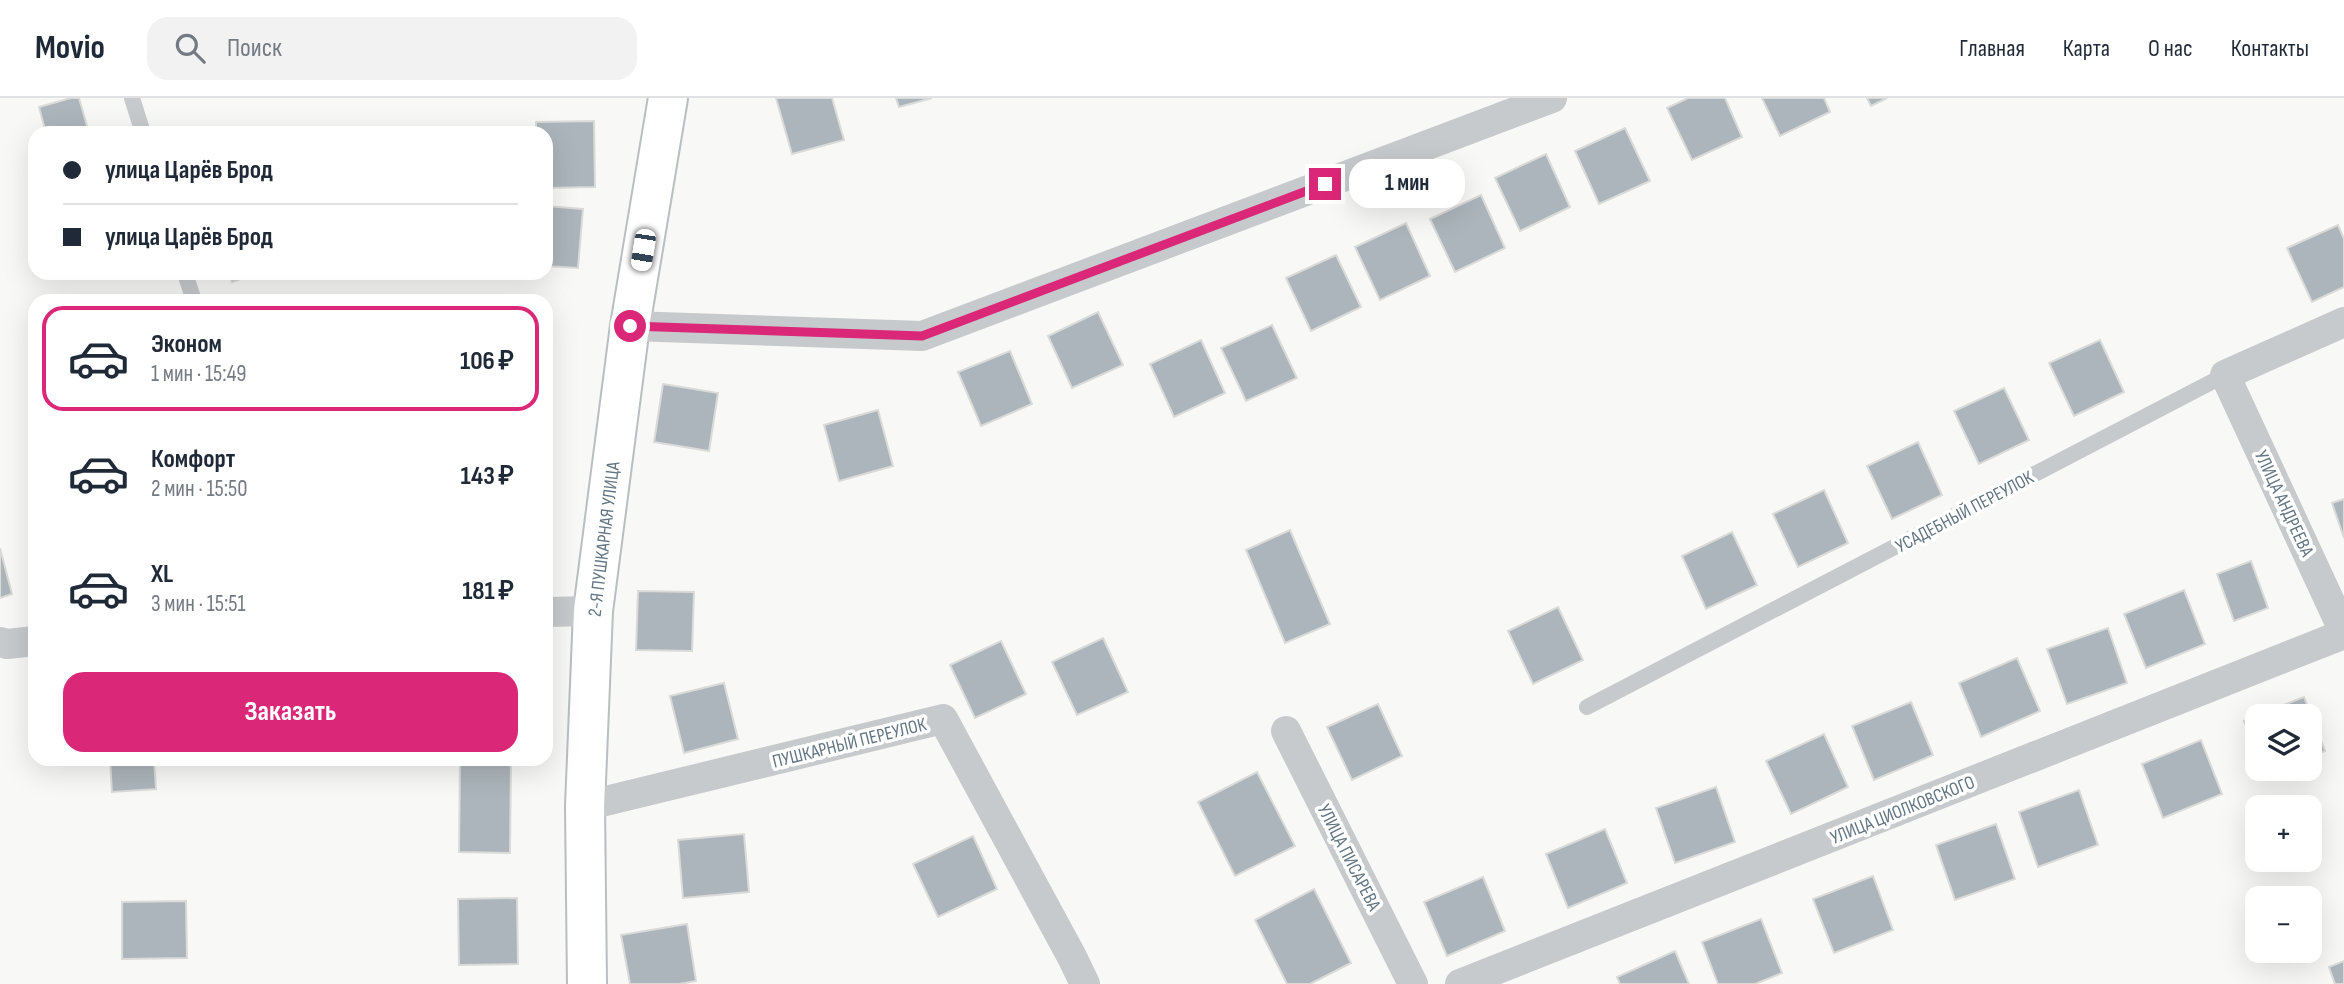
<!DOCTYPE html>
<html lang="ru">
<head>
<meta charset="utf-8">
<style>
  body { margin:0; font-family:"Sofia Sans Condensed",sans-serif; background:#f2f2f3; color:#1f2937; height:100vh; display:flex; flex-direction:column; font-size:26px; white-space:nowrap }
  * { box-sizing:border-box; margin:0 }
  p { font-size:23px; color:#747a83 }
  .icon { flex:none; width:38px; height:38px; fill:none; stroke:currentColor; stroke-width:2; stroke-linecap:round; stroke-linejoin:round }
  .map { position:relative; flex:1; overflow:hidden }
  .sheet { position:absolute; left:28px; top:196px; width:525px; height:472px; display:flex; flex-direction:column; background:#fff; border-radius:21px; box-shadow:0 7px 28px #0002 }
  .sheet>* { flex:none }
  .hud { position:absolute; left:28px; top:28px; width:525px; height:154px; border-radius:21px; box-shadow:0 7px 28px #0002; display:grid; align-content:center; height:154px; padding:0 35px; background:#fff }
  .buttons { position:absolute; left:2245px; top:606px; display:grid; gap:14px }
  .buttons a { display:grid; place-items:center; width:77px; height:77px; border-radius:14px; background:#fff; box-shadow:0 7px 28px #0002; font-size:35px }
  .end { position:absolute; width:32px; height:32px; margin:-16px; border:9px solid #db2777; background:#fff; box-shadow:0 0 0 4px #fff }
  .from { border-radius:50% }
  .bubble { position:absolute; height:49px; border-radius:21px; background:#fff; box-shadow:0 7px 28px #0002; font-size:23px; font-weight:700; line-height:49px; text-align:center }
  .car { position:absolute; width:21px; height:42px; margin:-21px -10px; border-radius:9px; box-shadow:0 0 5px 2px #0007; background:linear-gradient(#fff 24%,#345 0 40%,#fff 0 76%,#345 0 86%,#fff 0) }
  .hud b { display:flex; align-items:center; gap:24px; height:66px; font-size:26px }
  .hud b+b { border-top:2px solid #e0e1e3 }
  .hud i { width:18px; height:18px; background:#1f2937 }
  ul { padding:12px 0 0; list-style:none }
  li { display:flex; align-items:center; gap:21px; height:105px; margin:0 14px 10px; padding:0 21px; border:4px solid transparent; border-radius:21px }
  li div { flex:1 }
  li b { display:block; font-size:26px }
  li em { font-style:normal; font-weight:700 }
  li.current { border-color:#db2777 }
  li>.icon { width:63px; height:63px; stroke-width:1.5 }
  .cta { display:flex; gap:14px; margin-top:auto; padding:14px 35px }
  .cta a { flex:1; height:80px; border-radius:21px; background:#db2777; color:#fff; font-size:28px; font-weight:700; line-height:80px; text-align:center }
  header { display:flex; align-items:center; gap:42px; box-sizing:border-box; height:98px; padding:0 35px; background:#fff; border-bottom:2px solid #e0e1e3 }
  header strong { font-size:33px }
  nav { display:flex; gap:38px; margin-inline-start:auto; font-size:24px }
  .search { width:490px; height:63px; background:#f2f2f3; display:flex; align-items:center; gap:18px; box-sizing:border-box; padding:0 24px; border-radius:21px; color:#747a83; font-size:26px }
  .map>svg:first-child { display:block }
</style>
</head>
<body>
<header>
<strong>Movio</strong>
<div class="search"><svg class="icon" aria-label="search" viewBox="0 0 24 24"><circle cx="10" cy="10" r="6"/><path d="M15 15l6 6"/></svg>Поиск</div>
<nav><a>Главная</a><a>Карта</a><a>О нас</a><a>Контакты</a></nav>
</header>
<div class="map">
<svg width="2344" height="886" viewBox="0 0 2344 886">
  <rect width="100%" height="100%" fill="#f8f8f6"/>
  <g fill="#acb5bb" stroke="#dadad8" stroke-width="2">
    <path d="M71,0H79L89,35H46L39,9Z"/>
    <path d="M776,0H832L844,42L792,56Z"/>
    <path d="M896,0H932L899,9Z"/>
    <path d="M1688,0H1725L1742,39L1692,62L1667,10Z"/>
    <path d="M1762,0H1824L1830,14L1780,38Z"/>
    <path d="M1867,0H1887L1871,8Z"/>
    <path d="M594,23L595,89L546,90V35H536V24Z"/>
    <path d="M1625,30L1650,83L1599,106L1575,53Z"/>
    <path d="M1546,56L1570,109L1520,133L1495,80Z"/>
    <path d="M1481,97L1505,150L1455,174L1430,121Z"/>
    <path d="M546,108L583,111L578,170L546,168Z"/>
    <path d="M1406,125L1430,178L1380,202L1355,149Z"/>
    <path d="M2338,127L2344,141V189L2312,204L2287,150Z"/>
    <path d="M1336,157L1361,209L1311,233L1286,180Z"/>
    <path d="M228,175H257L232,184Z"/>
    <path d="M1098,214L1123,267L1072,290L1048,238Z"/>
    <path d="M1272,227L1297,280L1246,303L1221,250Z"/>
    <path d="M1201,242L1225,295L1174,319L1150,266Z"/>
    <path d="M2100,242L2124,294L2074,318L2049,265Z"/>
    <path d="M1010,253L1032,306L981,328L958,274Z"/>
    <path d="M663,286L718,295L709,353L654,344Z"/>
    <path d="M2004,290L2029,342L1979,366L1954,313Z"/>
    <path d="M878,312L893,368L839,383L824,327Z"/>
    <path d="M1918,344L1942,397L1892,421L1867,368Z"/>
    <path d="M1824,392L1848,445L1798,469L1773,416Z"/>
    <path d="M2344,401V440L2332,405Z"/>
    <path d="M1290,432L1330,526L1285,545L1246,452Z"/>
    <path d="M1732,434L1757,487L1706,511L1682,458Z"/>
    <path d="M0,450L12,496L0,500Z"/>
    <path d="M2251,463L2268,510L2234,523L2217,476Z"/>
    <path d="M2184,492L2205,546L2146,570L2124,516Z"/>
    <path d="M638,493L694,494L692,553L636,552Z"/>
    <path d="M1558,509L1583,562L1533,586L1508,533Z"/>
    <path d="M2108,530L2127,585L2067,606L2047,551Z"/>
    <path d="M1103,540L1128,594L1077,617L1052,564Z"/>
    <path d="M1001,543L1026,596L975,620L950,567Z"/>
    <path d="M2017,560L2040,613L1981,639L1959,585Z"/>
    <path d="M724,585L738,641L684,655L670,598Z"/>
    <path d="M2304,599L2325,653L2310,659V618H2258V655L2244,623Z"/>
    <path d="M1911,604L1933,657L1874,682L1852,628Z"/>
    <path d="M1378,606L1402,658L1352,682L1327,629Z"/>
    <path d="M1824,636L1848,689L1791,716L1766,663Z"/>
    <path d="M2201,642L2222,696L2163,720L2142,666Z"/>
    <path d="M110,662H154L156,691L112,694Z"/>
    <path d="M460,662H511L510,755L459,754Z"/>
    <path d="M1257,674L1295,748L1235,778L1198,704Z"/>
    <path d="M1716,689L1735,744L1675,765L1656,710Z"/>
    <path d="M2079,692L2098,747L2038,769L2019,714Z"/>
    <path d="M1996,726L2015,781L1955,802L1936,747Z"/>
    <path d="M1605,731L1627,785L1568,810L1546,756Z"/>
    <path d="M744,736L749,794L683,800L678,742Z"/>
    <path d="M973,738L997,791L938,819L913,766Z"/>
    <path d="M1873,778L1893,832L1834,855L1813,801Z"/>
    <path d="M1483,779L1505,833L1447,858L1424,804Z"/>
    <path d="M1314,791L1351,865L1310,886H1287L1255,822Z"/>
    <path d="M517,800L518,866L459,867L458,801Z"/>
    <path d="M186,803L187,860L122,861V804Z"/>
    <path d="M1761,821L1782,875L1755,886H1718L1702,844Z"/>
    <path d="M687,826L696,883L679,886H630L621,837Z"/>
    <path d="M1675,853L1689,886H1620L1617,879Z"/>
    <path d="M2344,863V886H2335L2329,869Z"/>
  </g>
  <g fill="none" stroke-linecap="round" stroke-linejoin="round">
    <g stroke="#b8bec2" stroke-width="42">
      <path id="secondary" d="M587,886L585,708L593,513L630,228L668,0"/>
    </g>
    <g stroke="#c6cacd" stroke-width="16">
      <path d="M132,0L143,35"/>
      <path d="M185,175L194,203"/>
      <path d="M1587,609L2225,277"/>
    </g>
    <g stroke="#c6cacd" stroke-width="30">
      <path d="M2344,224L2225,277L2344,534"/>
      <path d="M630,228L922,238L1552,0"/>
      <path d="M546,514L593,513"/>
      <path d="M0,544L7,546L35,543"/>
      <path d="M1286,633L1413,886"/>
      <path d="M585,708L943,621L1072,859L1085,886"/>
      <path d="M1460,886L2344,536"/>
    </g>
    <use href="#secondary" stroke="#fff" stroke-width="38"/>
  </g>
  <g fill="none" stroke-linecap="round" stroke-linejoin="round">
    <path stroke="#db2777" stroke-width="9" d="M630,228L922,238L1325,86"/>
  </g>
  <g text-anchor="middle" stroke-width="7" stroke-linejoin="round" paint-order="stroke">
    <g font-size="19" fill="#627582" stroke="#fff">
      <text transform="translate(2285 405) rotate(65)" y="7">УЛИЦА АНДРЕЕВА</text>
      <text transform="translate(1964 413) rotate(-28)" y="7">УСАДЕБНЫЙ ПЕРЕУЛОК</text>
      <text transform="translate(603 441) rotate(-83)" y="7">2-Я ПУШКАРНАЯ УЛИЦА</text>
      <text transform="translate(849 644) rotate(-14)" y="7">ПУШКАРНЫЙ ПЕРЕУЛОК</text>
      <text transform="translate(1902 711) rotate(-22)" y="7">УЛИЦА ЦИОЛКОВСКОГО</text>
      <text transform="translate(1350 759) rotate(63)" y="7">УЛИЦА ПИСАРЕВА</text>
    </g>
  </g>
</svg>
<div class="buttons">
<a><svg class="icon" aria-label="layers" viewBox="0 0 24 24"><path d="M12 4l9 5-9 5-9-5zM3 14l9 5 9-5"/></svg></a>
<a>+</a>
<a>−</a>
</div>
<i class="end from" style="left:630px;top:228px"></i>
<i class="end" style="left:1325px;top:86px"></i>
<div class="bubble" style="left:1349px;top:61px;width:116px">1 мин</div>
<i class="car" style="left:643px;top:152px;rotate:189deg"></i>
<div class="hud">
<b><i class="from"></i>улица Царёв Брод</b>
<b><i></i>улица Царёв Брод</b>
</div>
<section class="sheet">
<ul>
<li class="current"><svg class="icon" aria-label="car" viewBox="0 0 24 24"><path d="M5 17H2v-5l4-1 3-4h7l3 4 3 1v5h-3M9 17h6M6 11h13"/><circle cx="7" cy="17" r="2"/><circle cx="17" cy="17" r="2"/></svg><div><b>Эконом</b><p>1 мин · 15:49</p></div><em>106 ₽</em></li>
<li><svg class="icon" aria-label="car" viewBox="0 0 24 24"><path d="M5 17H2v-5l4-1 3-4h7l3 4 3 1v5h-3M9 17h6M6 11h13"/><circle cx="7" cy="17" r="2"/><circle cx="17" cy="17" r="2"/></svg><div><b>Комфорт</b><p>2 мин · 15:50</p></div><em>143 ₽</em></li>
<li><svg class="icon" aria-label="car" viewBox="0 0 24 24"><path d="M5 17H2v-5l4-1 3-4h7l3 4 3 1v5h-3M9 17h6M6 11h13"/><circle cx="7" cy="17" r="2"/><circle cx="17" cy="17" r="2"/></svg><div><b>XL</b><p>3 мин · 15:51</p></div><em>181 ₽</em></li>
</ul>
<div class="cta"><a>Заказать</a></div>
</section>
</div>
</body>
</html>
